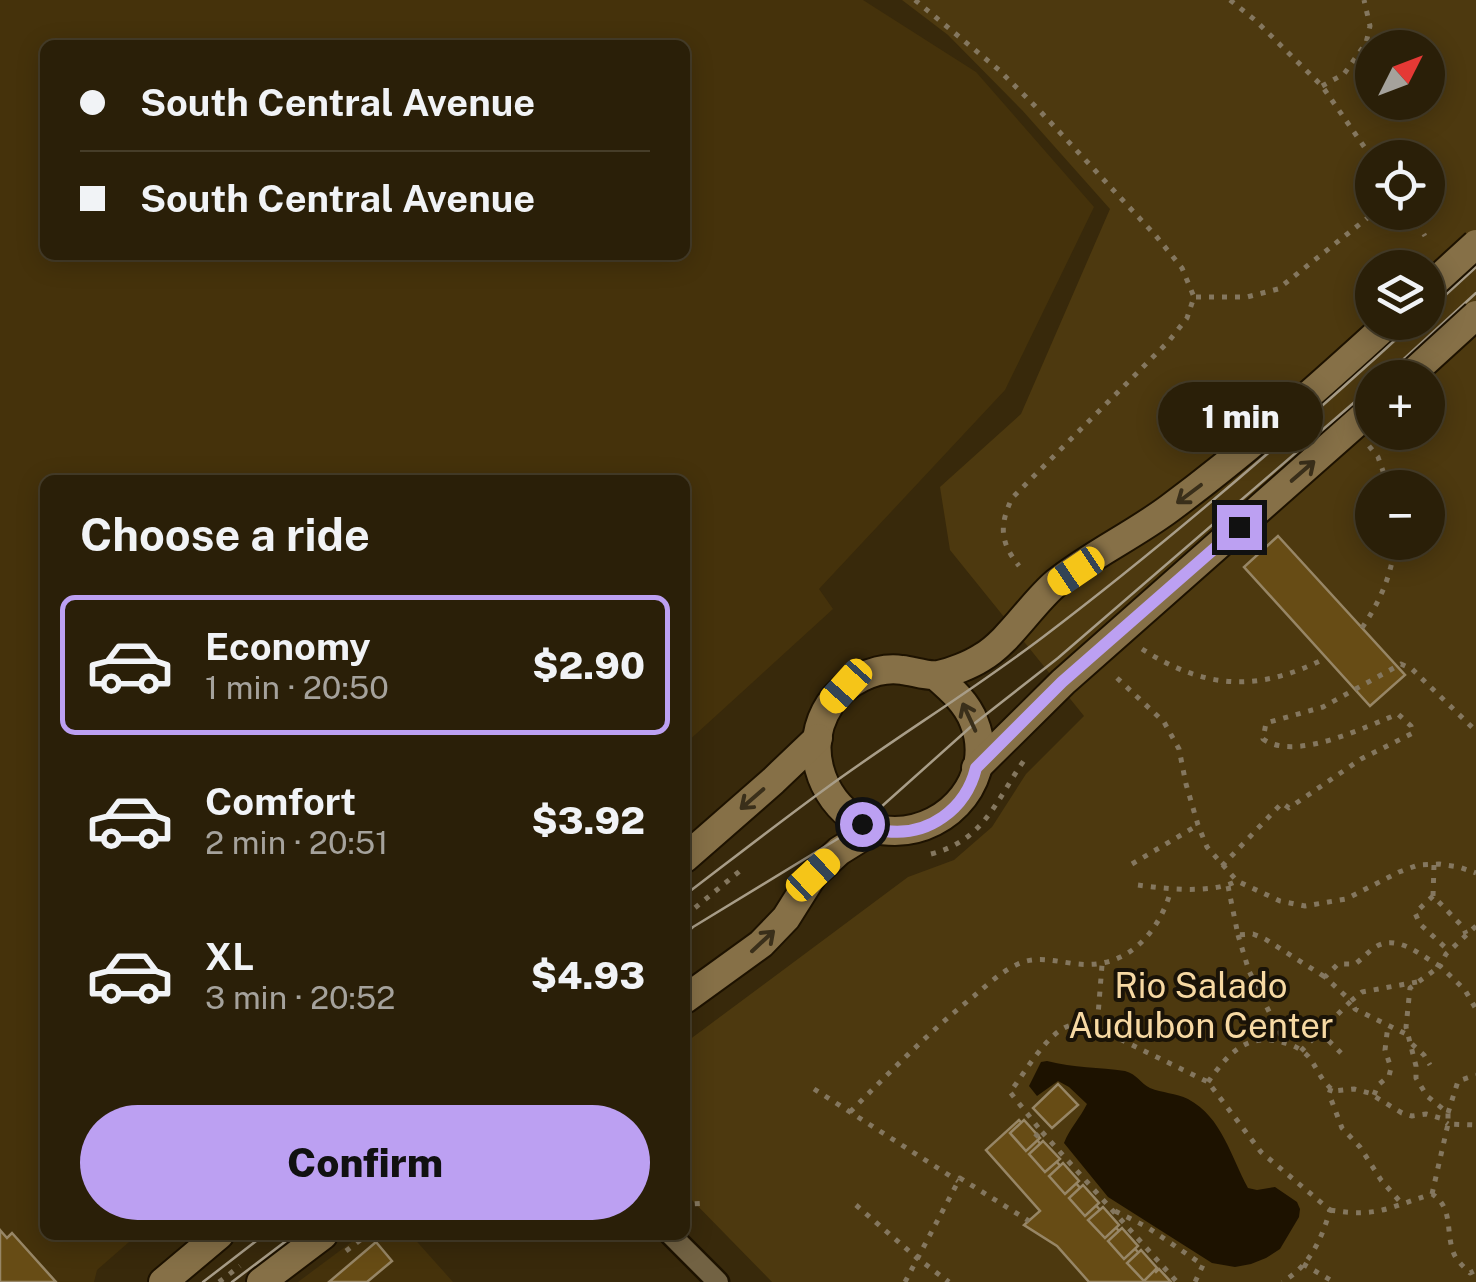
<!DOCTYPE html>
<html lang="en">
<head>
<meta charset="utf-8">
<style>
  body { margin:0; font-family:"Public Sans",sans-serif; background:#362c16; color:#f1f3f6; height:100vh; display:flex; flex-direction:column; font-size:38px; white-space:nowrap }
  * { box-sizing:border-box; margin:0 }
  p { font-size:32px; color:#a5a29c }
  .icon { flex:none; width:55px; height:55px; fill:none; stroke:currentColor; stroke-width:2; stroke-linecap:round; stroke-linejoin:round }
  .map { position:relative; flex:1; overflow:hidden }
  .details { position:absolute; left:40px; top:475px; width:650px; height:765px; display:flex; flex-direction:column; background:#2a1f08; border-radius:15px; box-shadow:0 5px 25px #0003,0 0 0 2px #463d29 }
  .details>* { flex:none }
  .top-card { position:absolute; left:40px; top:40px; width:650px; height:220px; border-radius:15px; box-shadow:0 5px 25px #0003,0 0 0 2px #463d29; display:grid; align-content:center; height:220px; padding:0 40px; background:#2a1f08 }
  .needle { width:65px; rotate:48deg }
  .tools { position:absolute; left:1355px; top:30px; display:grid; gap:20px }
  .tools a { display:grid; place-items:center; width:90px; height:90px; border-radius:50%; background:#2a1f08; box-shadow:0 5px 25px #0003,0 0 0 2px #463d29; font-size:50px }
  .end { position:absolute; width:45px; height:45px; margin:-22px; border:12px solid #bca0f2; background:#111; box-shadow:0 0 0 5px #111 }
  .from { border-radius:50% }
  .bubble { position:absolute; height:70px; border-radius:35px; background:#2a1f08; box-shadow:0 5px 25px #0003,0 0 0 2px #463d29; font-size:32px; font-weight:800; line-height:70px; text-align:center }
  .car { position:absolute; width:30px; height:60px; margin:-30px -15px; border-radius:12px; box-shadow:0 0 8px 2px #0007; background:linear-gradient(#f5c518 24%,#345 0 40%,#f5c518 0 76%,#345 0 86%,#f5c518 0) }
  .top-card b { display:flex; align-items:center; gap:35px; height:95px; font-size:38px }
  .top-card b+b { border-top:2px solid #463d29 }
  .top-card i { width:25px; height:25px; background:#f1f3f6 }
  ul { padding:0; list-style:none }
  li { display:flex; align-items:center; gap:30px; height:140px; margin:0 20px 15px; padding:0 20px; border:5px solid transparent; border-radius:15px }
  li div { flex:1 }
  li b { display:block; font-size:38px }
  li em { font-style:normal; font-weight:800 }
  li.selected { border-color:#bca0f2 }
  li>.icon { width:90px; height:90px; stroke-width:1.5 }
  h2 { padding:0 40px; font-size:45px; line-height:120px }
  .action { display:flex; gap:20px; margin-top:auto; padding:20px 40px }
  .action a { flex:1; height:115px; border-radius:60px; background:#bca0f2; color:#111; font-size:40px; font-weight:800; line-height:115px; text-align:center }
  .map>svg:first-child { display:block }
</style>
</head>
<body>
<div class="map">
<svg width="1476" height="1282" viewBox="0 0 1476 1282">
  <rect width="100%" height="100%" fill="#38290b"/>
  <g fill="#45320b" fill-rule="evenodd">
    <path d="M0,0H863L976,72L1094,207L1005,390L819,589L833,609L685,744V480H45V1235H137L97,1270L94,1282H0ZM45,45H685V255H45Z"/>
    <path d="M361,1235H411L453,1282H298Z"/>
  </g>
  <path fill="#4d390f" fill-rule="evenodd" d="M902,0H1476V1282H772L685,1193V1043L908,877L954,860L992,827L1026,774L1084,716L950,550L940,487L1021,414L1110,209L1022,110L948,35ZM1372,48H1428V102H1372ZM1372,158H1428V212H1372ZM1372,268H1428V322H1372ZM1372,378H1428V432H1372ZM1372,488H1428V542H1372Z"/>
  <path fill="#1d1200" d="M1047,1061C1074,1068 1099,1067 1125,1071C1137,1074 1140,1083 1150,1088C1162,1093 1176,1093 1188,1099C1222,1117 1231,1157 1248,1188L1257,1190L1275,1187L1297,1202L1300,1209L1299,1217L1280,1249L1266,1258L1251,1264L1235,1267L1212,1263L1108,1197L1064,1143C1070,1128 1080,1118 1087,1104L1069,1087L1058,1081L1037,1096L1029,1086L1041,1062Z"/>
  <g fill="#674c15" stroke="#978666" stroke-width="2.5">
    <path d="M1278,536L1405,675L1370,706L1244,567Z"/>
    <path d="M1058,1084L1078,1105L1052,1128L1033,1108Z"/>
    <path d="M1019,1120L1156,1272L1159,1269L1171,1282H1089L1057,1246L1024,1225L1040,1211L986,1150Z"/>
    <path d="M1024,1120L1040,1138L1026,1151L1010,1133Z"/>
    <path d="M1043,1141L1060,1159L1045,1172L1029,1154Z"/>
    <path d="M1063,1163L1079,1181L1065,1194L1049,1176Z"/>
    <path d="M1083,1185L1099,1203L1085,1216L1069,1198Z"/>
    <path d="M1103,1207L1119,1225L1105,1238L1088,1220Z"/>
    <path d="M1122,1228L1138,1246L1124,1259L1108,1241Z"/>
    <path d="M0,1230L7,1238L12,1233L56,1282H0Z"/>
    <path d="M376,1242L392,1261L367,1282H329Z"/>
    <path d="M1141,1250L1157,1268L1144,1281L1127,1263Z"/>
  </g>
  <g fill="none" stroke-linecap="round" stroke-linejoin="round">
    <g stroke="#1d1200" stroke-width="25">
      <path id="minor" d="M671,1235L718,1282"/>
    </g>
    <g stroke="#1d1200" stroke-width="32">
      <g id="secondary">
        <path d="M936,676C951,689 967,703 974,722C996,776 950,831 895,831C883,831 869,829 859,822C819,797 803,745 830,704C845,682 875,666 902,670C913,671 928,677 939,675C952,672 970,665 981,658C1008,643 1031,604 1056,583C1091,555 1134,535 1170,508C1247,451 1319,387 1390,322"/>
        <path d="M976,768L1063,682L1372,409"/>
        <path d="M685,858L773,781L818,738"/>
        <path d="M685,999L761,944L786,918L813,875L839,851L876,828"/>
        <path d="M163,1282L219,1235"/>
        <path d="M261,1282L323,1235"/>
      </g>
    </g>
    <g stroke="#84775f" stroke-width="5" stroke-dasharray="5 8" stroke-linecap="butt">
      <path d="M915,0L999,70L1039,110L1156,236L1182,268L1194,297L1187,318L1169,341L1012,498C999,526 1000,542 1019,566"/>
      <path d="M1230,0L1255,20L1322,86L1372,158"/>
      <path d="M1322,86L1344,74L1366,43L1370,26L1364,0"/>
      <path d="M1410,212L1425,236"/>
      <path d="M1196,297H1247L1278,289L1375,212"/>
      <path d="M1369,446L1378,457L1389,488"/>
      <path d="M1362,628C1380,601 1392,575 1395,542"/>
      <path d="M1142,649C1206,690 1259,692 1326,658"/>
      <path d="M1117,678L1164,722L1179,749L1186,784L1198,825L1207,847L1237,881L1280,901L1305,906L1346,899L1399,872L1418,865L1439,864L1459,867L1476,873"/>
      <path d="M931,854C985,840 996,800 1025,759"/>
      <path d="M1132,864L1198,825"/>
      <path d="M1434,865L1433,896L1463,927L1466,934"/>
      <path d="M1222,866L1282,803L1289,808L1361,759L1413,733L1411,726L1398,714C1365,727 1295,762 1263,739L1266,723L1323,707L1401,664L1412,669L1476,731"/>
      <path d="M1138,885C1166,889 1212,894 1237,881"/>
      <path d="M1228,886L1238,935L1253,934L1265,939L1325,977"/>
      <path d="M1433,896L1415,913L1420,924L1449,951"/>
      <path d="M685,916L741,870"/>
      <path d="M1476,926L1446,954L1440,966L1465,990L1476,1009"/>
      <path d="M1238,935L1249,971L1284,1042"/>
      <path d="M1417,982L1362,992L1351,1001L1325,977L1338,964H1355C1362,959 1367,953 1374,948C1396,932 1421,956 1440,966L1410,988L1406,1027L1416,1066V1078L1427,1096L1448,1113V1124"/>
      <path d="M1097,1028L1208,1082L1261,1152L1330,1210C1322,1239 1309,1267 1282,1282"/>
      <path d="M1321,1030L1329,1041L1341,1053"/>
      <path d="M1412,1044L1424,1055L1430,1065"/>
      <path d="M1301,1051L1351,1001L1355,1009L1406,1034"/>
      <path d="M1208,1082C1228,1054 1247,1031 1285,1043C1294,1045 1306,1052 1311,1060C1319,1072 1322,1082 1334,1091L1354,1089L1369,1093L1402,1113L1412,1116L1426,1114L1440,1118L1448,1124"/>
      <path d="M1331,1088L1329,1094L1342,1128L1360,1147L1381,1180L1403,1205"/>
      <path d="M814,1089L958,1181"/>
      <path d="M1374,1095L1378,1085L1389,1076L1391,1068L1385,1050L1388,1025"/>
      <path d="M850,1112C890,1072 930,1031 974,996C987,985 1002,971 1018,964C1038,955 1057,962 1078,964C1127,969 1159,933 1171,890"/>
      <path d="M1448,1113L1458,1081L1476,1075"/>
      <path d="M1042,1132L1177,1282"/>
      <path d="M1035,1137L1041,1131L1010,1092C1025,1073 1048,1030 1072,1025C1081,1024 1089,1026 1097,1028L1102,965"/>
      <path d="M1432,1194L1448,1124L1476,1125"/>
      <path d="M685,1197L691,1204L706,1203"/>
      <path d="M856,1205L917,1258L949,1282"/>
      <path d="M1330,1210C1377,1218 1390,1207 1432,1194C1454,1208 1445,1232 1454,1254C1457,1261 1464,1267 1470,1273L1476,1270"/>
      <path d="M1115,1211L1147,1227L1203,1265L1195,1282"/>
      <path d="M346,1251L367,1235"/>
      <path d="M1303,1264L1334,1282"/>
      <path d="M219,1282L240,1266"/>
      <path d="M905,1282L960,1178L1029,1221"/>
    </g>
    <use href="#minor" stroke="#726243" stroke-width="20"/>
    <use href="#secondary" stroke="#867047" stroke-width="28"/>
    <g stroke="#a89d88" stroke-width="2.5">
      <path d="M1428,311L1476,267"/>
      <path d="M1383,378L1476,293"/>
      <path d="M685,895C731,860 777,824 825,789C896,737 972,691 1043,637C1172,539 1295,432 1415,322"/>
      <path d="M685,934L693,927L862,824L975,723L1058,658L1372,387"/>
      <path d="M203,1282L264,1235"/>
      <path d="M232,1282L294,1235"/>
    </g>
    <g stroke="#1d1200" stroke-width="32" stroke-linecap="butt">
      <g id="secondary-bridge">
        <path d="M1428,288L1476,244"/>
        <path d="M1407,378L1476,315"/>
      </g>
    </g>
    <use href="#secondary-bridge" stroke="#867047" stroke-width="28"/>
  </g>
  <defs><path id="oneway-shaft" d="M-6 0H5M1.5-3L5.5 0L1.5 3" fill="none" stroke-width="1.6" stroke-linecap="round" stroke-linejoin="round" transform="scale(2.5)"/></defs>
  <g stroke="#3a2f1a">
    <use href="#oneway-shaft" transform="translate(1303 471) rotate(-41)"/>
    <use href="#oneway-shaft" transform="translate(1189 494) rotate(143)"/>
    <use href="#oneway-shaft" transform="translate(969 717) rotate(-115)"/>
    <use href="#oneway-shaft" transform="translate(752 799) rotate(139)"/>
    <use href="#oneway-shaft" transform="translate(763 941) rotate(-43)"/>
  </g>
  <g fill="none" stroke-linecap="round" stroke-linejoin="round">
    <path stroke="#bca0f2" stroke-width="12" d="M862,824C869,826 878,830 885,831C928,837 966,809 976,768L1062,682L1239,527"/>
  </g>
  <g text-anchor="middle" stroke-width="8" stroke-linejoin="round" paint-order="stroke">
    <g font-size="35" fill="#f7d9a3" stroke="#1a1307">
      <text x="1201" y="998">Rio Salado<tspan x="1201" dy="40">Audubon Center</tspan></text>
    </g>
  </g>
</svg>
<div class="tools">
<a><svg class="needle" viewBox="-14 -14 28 28"><path d="M0-13l5 13h-10z" fill="#e53935"/><path d="M0 13l5-13h-10z" fill="#a5a29c"/></svg></a>
<a><svg class="icon" aria-label="locate" viewBox="0 0 24 24"><circle cx="12" cy="12" r="6"/><path d="M12 2v4M12 18v4M2 12h4M18 12h4"/></svg></a>
<a><svg class="icon" aria-label="layers" viewBox="0 0 24 24"><path d="M12 4l9 5-9 5-9-5zM3 14l9 5 9-5"/></svg></a>
<a>+</a>
<a>−</a>
</div>
<i class="end from" style="left:862px;top:824px"></i>
<i class="end" style="left:1239px;top:527px"></i>
<div class="bubble" style="left:1158px;top:382px;width:165px">1 min</div>
<i class="car" style="left:1076px;top:571px;rotate:236deg"></i>
<i class="car" style="left:846px;top:686px;rotate:222deg"></i>
<i class="car" style="left:813px;top:875px;rotate:47deg"></i>
<div class="top-card">
<b><i class="from"></i>South Central Avenue</b>
<b><i></i>South Central Avenue</b>
</div>
<section class="details">
<h2>Choose a ride</h2>
<ul>
<li class="selected"><svg class="icon" aria-label="car" viewBox="0 0 24 24"><path d="M5 17H2v-5l4-1 3-4h7l3 4 3 1v5h-3M9 17h6M6 11h13"/><circle cx="7" cy="17" r="2"/><circle cx="17" cy="17" r="2"/></svg><div><b>Economy</b><p>1 min · 20:50</p></div><em>$2.90</em></li>
<li><svg class="icon" aria-label="car" viewBox="0 0 24 24"><path d="M5 17H2v-5l4-1 3-4h7l3 4 3 1v5h-3M9 17h6M6 11h13"/><circle cx="7" cy="17" r="2"/><circle cx="17" cy="17" r="2"/></svg><div><b>Comfort</b><p>2 min · 20:51</p></div><em>$3.92</em></li>
<li><svg class="icon" aria-label="car" viewBox="0 0 24 24"><path d="M5 17H2v-5l4-1 3-4h7l3 4 3 1v5h-3M9 17h6M6 11h13"/><circle cx="7" cy="17" r="2"/><circle cx="17" cy="17" r="2"/></svg><div><b>XL</b><p>3 min · 20:52</p></div><em>$4.93</em></li>
</ul>
<div class="action"><a>Confirm</a></div>
</section>
</div>
</body>
</html>
